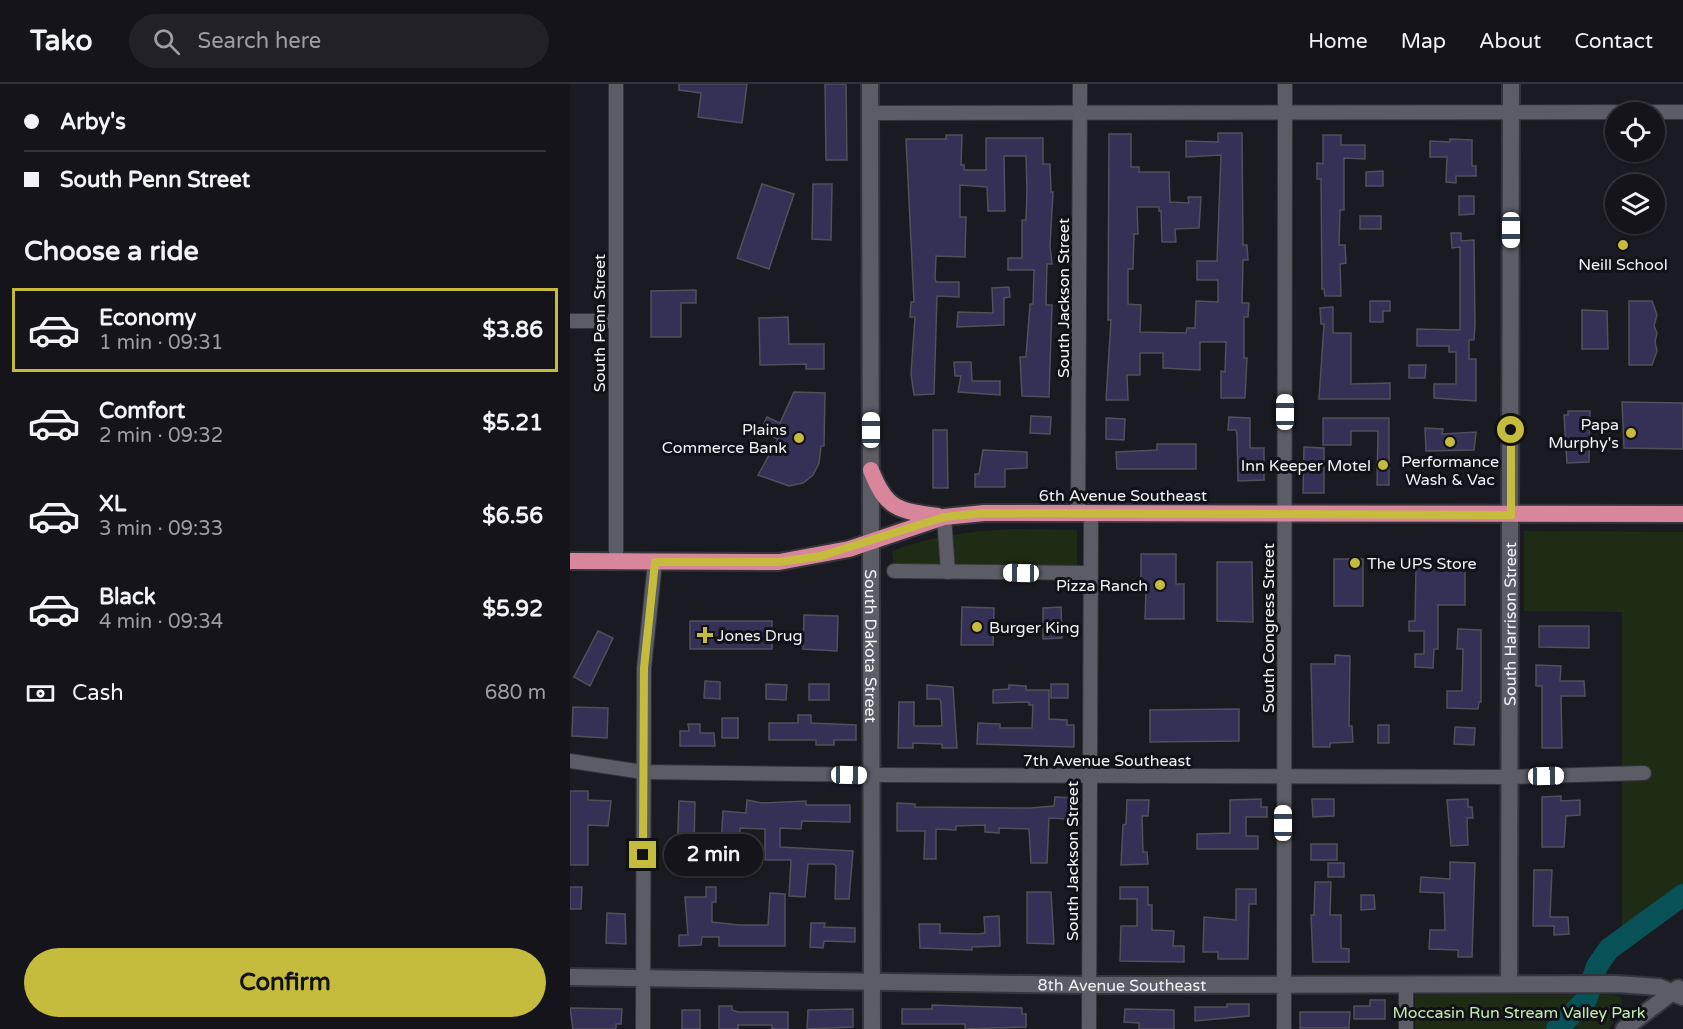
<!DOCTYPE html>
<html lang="en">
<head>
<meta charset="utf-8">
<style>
  body { margin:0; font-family:"Varela Round",sans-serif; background:#212127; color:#f1f3f6; height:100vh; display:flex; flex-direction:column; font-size:22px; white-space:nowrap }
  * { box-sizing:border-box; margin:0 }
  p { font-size:20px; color:#9d9ea2 }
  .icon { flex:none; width:33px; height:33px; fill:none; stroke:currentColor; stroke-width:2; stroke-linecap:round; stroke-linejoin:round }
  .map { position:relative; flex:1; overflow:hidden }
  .sheet { display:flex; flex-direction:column; background:#14141a; width:570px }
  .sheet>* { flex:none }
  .top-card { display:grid; align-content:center; height:132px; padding:0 24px; background:#14141a }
  .controls { position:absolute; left:1035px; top:18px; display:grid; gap:12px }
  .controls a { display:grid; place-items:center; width:60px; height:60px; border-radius:50%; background:#14141a; box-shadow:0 2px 4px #0004,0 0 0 2px #333339; font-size:30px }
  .end { position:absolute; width:27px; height:27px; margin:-14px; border:8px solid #c5bc3d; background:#111; box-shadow:0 0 0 3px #111 }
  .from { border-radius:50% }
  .bubble { position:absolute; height:42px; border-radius:21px; background:#14141a; box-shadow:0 2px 4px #0004,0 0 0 2px #333339; font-size:20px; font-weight:800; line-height:42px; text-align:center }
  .car { position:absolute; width:18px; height:36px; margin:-18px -9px; border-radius:8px; box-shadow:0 0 4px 2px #0007; background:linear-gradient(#fff 24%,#345 0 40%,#fff 0 76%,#345 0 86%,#fff 0) }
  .top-card b { display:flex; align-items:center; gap:21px; height:57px; font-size:22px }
  .top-card b+b { border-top:2px solid #333339 }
  .top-card i { width:15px; height:15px; background:#f1f3f6 }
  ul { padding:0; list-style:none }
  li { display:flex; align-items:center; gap:18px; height:84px; margin:0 12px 9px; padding:0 12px; border:3px solid transparent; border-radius:0px }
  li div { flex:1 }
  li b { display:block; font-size:22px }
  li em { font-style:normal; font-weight:800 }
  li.active { border-color:#c5bc3d }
  li>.icon { width:54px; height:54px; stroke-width:1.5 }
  h2 { padding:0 24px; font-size:27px; line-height:72px }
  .pay { display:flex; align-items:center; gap:15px; height:66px; padding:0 24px; font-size:22px }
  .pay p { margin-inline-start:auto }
  .cta { display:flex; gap:12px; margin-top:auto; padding:12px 24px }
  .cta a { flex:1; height:69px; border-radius:36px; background:#c5bc3d; color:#111; font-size:24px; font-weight:800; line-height:69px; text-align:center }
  header { display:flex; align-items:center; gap:36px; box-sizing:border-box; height:84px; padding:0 30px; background:#14141a; border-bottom:2px solid #333339 }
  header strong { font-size:28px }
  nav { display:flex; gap:33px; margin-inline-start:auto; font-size:21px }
  .search { width:420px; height:54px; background:#212127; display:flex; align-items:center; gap:15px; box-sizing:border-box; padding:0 21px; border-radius:33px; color:#9d9ea2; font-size:22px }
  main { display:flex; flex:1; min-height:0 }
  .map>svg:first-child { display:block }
</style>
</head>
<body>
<header>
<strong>Tako</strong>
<div class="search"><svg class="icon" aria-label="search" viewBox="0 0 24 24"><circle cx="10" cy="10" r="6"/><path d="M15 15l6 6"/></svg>Search here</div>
<nav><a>Home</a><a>Map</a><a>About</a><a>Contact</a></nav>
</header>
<main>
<section class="sheet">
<div class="top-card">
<b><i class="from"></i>Arby's</b>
<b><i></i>South Penn Street</b>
</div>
<h2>Choose a ride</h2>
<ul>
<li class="active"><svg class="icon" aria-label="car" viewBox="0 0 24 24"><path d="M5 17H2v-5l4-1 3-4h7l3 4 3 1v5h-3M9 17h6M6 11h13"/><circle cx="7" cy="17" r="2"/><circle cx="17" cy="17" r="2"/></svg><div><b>Economy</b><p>1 min · 09:31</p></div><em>$3.86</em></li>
<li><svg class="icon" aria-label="car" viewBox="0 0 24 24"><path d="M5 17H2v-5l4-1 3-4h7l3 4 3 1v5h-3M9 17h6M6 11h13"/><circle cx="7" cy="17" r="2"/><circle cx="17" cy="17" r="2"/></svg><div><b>Comfort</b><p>2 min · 09:32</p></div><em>$5.21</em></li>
<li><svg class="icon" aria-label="car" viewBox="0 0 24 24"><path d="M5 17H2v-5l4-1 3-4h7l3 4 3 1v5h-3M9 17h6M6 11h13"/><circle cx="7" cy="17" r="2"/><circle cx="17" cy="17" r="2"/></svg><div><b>XL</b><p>3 min · 09:33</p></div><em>$6.56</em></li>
<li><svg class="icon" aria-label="car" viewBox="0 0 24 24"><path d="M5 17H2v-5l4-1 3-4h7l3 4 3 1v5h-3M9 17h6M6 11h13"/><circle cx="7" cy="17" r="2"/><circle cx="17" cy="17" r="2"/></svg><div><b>Black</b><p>4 min · 09:34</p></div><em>$5.92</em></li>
</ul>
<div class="pay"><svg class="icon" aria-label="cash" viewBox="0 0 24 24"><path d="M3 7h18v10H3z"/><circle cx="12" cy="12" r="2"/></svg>Cash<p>680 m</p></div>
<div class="cta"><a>Confirm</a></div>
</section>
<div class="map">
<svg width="1113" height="945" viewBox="0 0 1113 945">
  <rect width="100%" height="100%" fill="#1a1a22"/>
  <g fill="#1e2c15">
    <path d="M443,445L507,446V489L324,487L322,467C362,452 400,447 443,445Z"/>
    <path d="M954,447L1113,448V811L1052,855V528L954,527Z"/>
    <path d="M845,911H1043L1050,913L1053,922L1039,945H845Z"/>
  </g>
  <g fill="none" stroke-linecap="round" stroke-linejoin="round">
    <path stroke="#085156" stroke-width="22" d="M987,945L1016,916L1027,882L1039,865L1113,811"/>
  </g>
  <g fill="#353056" stroke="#51505a" stroke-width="1.5">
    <path d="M109,0H177L172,39L128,33L131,9L109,6Z"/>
    <path d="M255,0H276L277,76H256Z"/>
    <path d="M648,49H672L673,161H677L678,176H673L672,219H679L678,233H674V274H677L675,314H651V287L655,288L656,258H630V286L593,284V269H570V291H557L558,316H536L541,236H538L539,50H561V83H569V88H599L600,118L619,119L618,113H631L629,144L605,145L606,158H592L591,127H589V123H567L568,150H564L563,185H558V220L571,221L570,248L616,249L617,244H625L626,217L648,218V196H627V177H647L651,71L616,73V57L648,58Z"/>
    <path d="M376,51H392L391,81H394V86H416V54H473V80H480L481,108H483L480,162L482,180H477L476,221H482L479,313L452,312L450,273H456L460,220H463L464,186H438V174H452V136H456L457,107L456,72H434L435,127H418L417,103L390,101V133H396L395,173L366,172L365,194L366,198H389V213L367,212L364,310L344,311L341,290L345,233H340L341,218H344L336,55H376Z"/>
    <path d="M753,51H771V61H795V75L774,74V126H770L769,161H775L776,179L770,180L771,212H755L754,205H752L751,95H747V79L753,80Z"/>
    <path d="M880,55L902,56V82H906V92H886V99L876,98L877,73H860V57L880,58Z"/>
    <path d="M813,87V102H796V88Z"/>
    <path d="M192,100L224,110L199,185L167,174Z"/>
    <path d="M243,100H262L261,156L242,155Z"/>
    <path d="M889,112H904V130L889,131Z"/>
    <rect x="790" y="132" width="21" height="13"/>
    <path d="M881,149H891V157L904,156L905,240L904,256H899V275H906V317L864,314V300H886V268H879V262H847V245L890,246V163L882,164Z"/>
    <path d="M439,203L440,213L434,214V241L387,243L388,228L423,229L422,204Z"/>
    <path d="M126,206V219H111V253H81V207Z"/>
    <path d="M800,217H820V227H813V238H800Z"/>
    <path d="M1059,217H1082L1087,231L1084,242L1087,249L1085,258L1087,267L1082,281H1059Z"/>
    <path d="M763,223V249H781V300L820,299V315H749L754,240H751L750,224Z"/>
    <path d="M1012,226L1037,227L1038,265H1012Z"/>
    <path d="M218,233L219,260H254V285H236V280L190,281L189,234Z"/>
    <path d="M384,278H401L402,297H430V311L388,308L391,292H385Z"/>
    <path d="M839,281H856L855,294H839Z"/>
    <path d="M224,308L255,309L254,362H251L249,379L243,391L233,399L219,402L188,391L208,355L190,348L197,333L210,339Z"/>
    <path d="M1052,318L1113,319V365L1054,364Z"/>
    <path d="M998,327H1020L1019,378L997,379L994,331H998Z"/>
    <path d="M461,332L481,333L480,350L460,349Z"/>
    <path d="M659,333L680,334V364H694V396L668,397L667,351L666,346H658Z"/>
    <path d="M536,334L555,335L554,356L536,355Z"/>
    <path d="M753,334H819V401H807L808,347H781V361H753Z"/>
    <path d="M855,344L873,345L872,350L906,348L904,366L856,367Z"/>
    <path d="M363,346H377L378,404H363Z"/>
    <path d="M587,360H626V385H547L546,368L587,366Z"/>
    <path d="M734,363L754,364V409H733Z"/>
    <path d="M413,366L457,368V384L435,385V403H405V390H409Z"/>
    <path d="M571,470H606V500H614V535H575L576,505H571Z"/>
    <rect x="764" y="475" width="29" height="47"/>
    <path d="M647,478H682L683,538L647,537Z"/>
    <path d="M846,483H895V521H868V565H864L863,584L845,583V570H854V547H839V537H845Z"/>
    <path d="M392,523L424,524L423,561H391Z"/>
    <path d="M491,523L492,554L473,555V524Z"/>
    <path d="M234,531L268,532L267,567L233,565Z"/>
    <rect x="120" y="537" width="82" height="28"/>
    <path d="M969,542H1019V564L969,563Z"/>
    <path d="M888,545L911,546V618H909L908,625L877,624V607H892L893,565H887Z"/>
    <path d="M28,547L43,554L20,602L4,593Z"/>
    <path d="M765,571L780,572L779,642H782L783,658L760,659V663H743L741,580H765Z"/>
    <path d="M966,581L991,582L990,597H1014L1015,612H991L992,664H972V602H966Z"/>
    <path d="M135,597L150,598V615L134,614Z"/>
    <path d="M196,600L217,601L216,616L196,615Z"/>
    <rect x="239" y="600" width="20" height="16"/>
    <rect x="481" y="600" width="17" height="14"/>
    <path d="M357,601L383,603L387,664H372V660L343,659V664H328L329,618H344V642H372L371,619L370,615H357Z"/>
    <path d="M439,601L456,602V606H479V635L497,636V641H504V663L407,660L408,639L430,640V644H462L463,621H459V618L423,619V606L439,605Z"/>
    <path d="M3,623L38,624L37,654L2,652Z"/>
    <path d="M669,625V657L580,658V626Z"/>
    <path d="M228,631H241V639L286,641V656H264V661H246V656H199V639H228Z"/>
    <rect x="152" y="634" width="16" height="20"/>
    <path d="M118,640H130V649H144L145,662H110V647H119Z"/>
    <rect x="808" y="641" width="11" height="18"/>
    <path d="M885,643L905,644L904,661L884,660Z"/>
    <path d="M0,707H18V716L41,717L38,742L18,741V781H0Z"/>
    <path d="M991,712V717L1010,716V731L996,732L994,763H972V713Z"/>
    <path d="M485,713L505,714L504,726H499V735L479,734L477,779H461L459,745L429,744V749L415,748V741L386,742V746L366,745V775H354L355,747H327V719L345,720V723L460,724L484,722Z"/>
    <path d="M691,715V723H697V733H676V752H688V765H627V750L660,749V716Z"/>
    <path d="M742,715H764V732L743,733Z"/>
    <path d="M898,715V723H902L903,734H897L898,761L881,762L877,716Z"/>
    <path d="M177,716L192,719L236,717V721H280V738L232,737L231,745L210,744V763L283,767L279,815H265L266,782L263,780H238L235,813L219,812L221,776H195V745L170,744V750H163L164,776L150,777L153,727L176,729Z"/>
    <path d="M557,716H579L578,732H572L573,768H577L578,780L551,781L553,741L556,740Z"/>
    <path d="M109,717L125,718L124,761L122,760L121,772H107Z"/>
    <rect x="741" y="760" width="26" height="16"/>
    <path d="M880,778L905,779L902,873H888V866L859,865L860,846H875L874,809L850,808L851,793L880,795Z"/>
    <rect x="758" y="779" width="16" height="14"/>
    <path d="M964,786H982L980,833H998L999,850L984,851V842H963Z"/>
    <path d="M745,798H761L760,831H771V864L779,865V878H743L741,831H744Z"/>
    <path d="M0,803H12L11,825H0Z"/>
    <path d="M136,803H146V818H142V838L169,841H198L200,809L215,810V862H149V853H132L131,861L109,862V851H118L115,813H136Z"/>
    <path d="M550,803H578V821H582V846L604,847L603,862H614V878L550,877L551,842H567V815H550Z"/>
    <path d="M666,805H686V820H679L678,875H648V868H633L634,833L666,836Z"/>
    <path d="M457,808H481L484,860L457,859Z"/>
    <path d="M791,811H804L805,825L791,826Z"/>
    <path d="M37,829L55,830L56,860L36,859Z"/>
    <path d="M429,832L430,862L402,863V866L350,864L349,840H370V849L409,850L415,849L414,833Z"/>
    <path d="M241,839H255L254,843L285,844V858L254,857L253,864L240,863Z"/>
    <path d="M800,916H815V935H784V922H800Z"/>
    <path d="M657,920H679V932L625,937V923H657Z"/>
    <path d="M362,921L452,924V930H456V943L395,945V940H332V925H362Z"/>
    <path d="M149,922H162V926L168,928H218V945H202V941H168V945H149Z"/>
    <path d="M0,924L52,925L51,940H46V945H3Z"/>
    <path d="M283,925V943L237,945L238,926Z"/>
    <path d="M555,925L604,926V945H569V939L554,938Z"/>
    <rect x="112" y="926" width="18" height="19"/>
    <path d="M730,928H780L779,944H730Z"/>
  </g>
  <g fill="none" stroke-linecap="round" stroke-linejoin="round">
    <g stroke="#34343a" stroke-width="16">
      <g id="minor">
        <path d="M300,29L1113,28"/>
        <path d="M0,237H46"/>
        <path d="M508,429L510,0"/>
        <path d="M374,433L378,488"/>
        <path d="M46,478V0"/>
        <path d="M324,487L520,489"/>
        <path d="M0,677L73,688L315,691L941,693L1074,689"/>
        <path d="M73,945L74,584L85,478"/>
        <path d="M519,945L521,429"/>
        <path d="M714,945L715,0"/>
        <path d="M836,945V901"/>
      </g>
    </g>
    <g stroke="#34343a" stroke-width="20">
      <g id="tertiary">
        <path id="s1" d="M300,0L302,945"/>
        <path id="s2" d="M0,893L519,901L1047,900L1089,903L1113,913"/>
        <path id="s3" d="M939,900L941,0"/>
        <path d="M1054,945L1108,904"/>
      </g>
    </g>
    <g stroke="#34343a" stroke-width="20">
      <g id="trunk">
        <path d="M301,386C316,425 328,427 368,432"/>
        <path d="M0,477L209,478L279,465L374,433L414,429L1113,430"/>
      </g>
    </g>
    <use href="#minor" stroke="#5c5c66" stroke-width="14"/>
    <use href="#tertiary" stroke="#5c5c66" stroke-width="16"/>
    <use href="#trunk" stroke="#d8869c" stroke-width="16"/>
  </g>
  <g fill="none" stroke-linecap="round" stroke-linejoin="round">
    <path stroke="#c5bc3d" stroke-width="8" d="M73,771L74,584L85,478H209L251,472L374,433L414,429L941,431V346"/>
  </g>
  <g fill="#c5bc3d" stroke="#111118" stroke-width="2">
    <circle cx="1053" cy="161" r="6"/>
    <circle cx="1061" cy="349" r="6"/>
    <circle cx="229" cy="354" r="6"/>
    <circle cx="880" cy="358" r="6"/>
    <circle cx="813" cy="381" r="6"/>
    <circle cx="785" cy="479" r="6"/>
    <circle cx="590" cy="501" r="6"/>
    <circle cx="407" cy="543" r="6"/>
    <path d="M132 542h6v6h6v6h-6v6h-6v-6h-6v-6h6z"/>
  </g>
  <g text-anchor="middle" stroke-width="6" stroke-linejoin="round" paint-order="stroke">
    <g font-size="16" fill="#f0f0f6" stroke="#111118" text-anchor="end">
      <text x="1053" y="186" text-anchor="middle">Neill School</text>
      <text x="1049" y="346">Papa<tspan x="1049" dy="18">Murphy's</tspan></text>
      <text x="217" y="351">Plains<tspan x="217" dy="18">Commerce Bank</tspan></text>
      <text x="880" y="383" text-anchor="middle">Performance<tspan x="880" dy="18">Wash &amp; Vac</tspan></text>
      <text x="801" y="387">Inn Keeper Motel</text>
      <text x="797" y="485" text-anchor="start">The UPS Store</text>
      <text x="578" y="507">Pizza Ranch</text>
      <text x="419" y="549" text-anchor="start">Burger King</text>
      <text x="147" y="557" text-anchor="start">Jones Drug</text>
    </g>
    <g font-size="16" fill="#f0f0f6" stroke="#111118">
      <text transform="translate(493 214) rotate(-90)" y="6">South Jackson Street</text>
      <text transform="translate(29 239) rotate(-90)" y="6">South Penn Street</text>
      <text x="553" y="417">6th Avenue Southeast</text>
      <text dy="6" stroke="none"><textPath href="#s3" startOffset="360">South Harrison Street</textPath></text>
      <text transform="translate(698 544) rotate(-90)" y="6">South Congress Street</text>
      <text dy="6" stroke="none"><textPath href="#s1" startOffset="562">South Dakota Street</textPath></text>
      <text x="537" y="682">7th Avenue Southeast</text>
      <text transform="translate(502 777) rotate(-90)" y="6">South Jackson Street</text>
      <text dy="6" stroke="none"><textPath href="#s2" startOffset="552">8th Avenue Southeast</textPath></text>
    </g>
    <g font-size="16" fill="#c3ecac" stroke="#111118">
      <text x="949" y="934">Moccasin Run Stream Valley Park</text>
    </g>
  </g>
</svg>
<div class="controls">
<a><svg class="icon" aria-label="locate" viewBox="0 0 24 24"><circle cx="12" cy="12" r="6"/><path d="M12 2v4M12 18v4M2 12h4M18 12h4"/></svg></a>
<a><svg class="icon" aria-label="layers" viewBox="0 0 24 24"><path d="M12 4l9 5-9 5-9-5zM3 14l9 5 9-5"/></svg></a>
</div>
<i class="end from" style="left:941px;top:346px"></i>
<i class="end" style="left:73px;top:771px"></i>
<div class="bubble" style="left:94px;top:750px;width:99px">2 min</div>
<i class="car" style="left:941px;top:146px;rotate:180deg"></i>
<i class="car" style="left:715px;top:328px;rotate:0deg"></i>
<i class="car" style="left:301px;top:346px;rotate:0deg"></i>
<i class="car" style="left:451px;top:489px;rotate:271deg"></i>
<i class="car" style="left:279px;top:691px;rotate:91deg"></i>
<i class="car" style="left:976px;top:692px;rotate:89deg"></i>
<i class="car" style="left:713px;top:739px;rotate:0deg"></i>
</div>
</main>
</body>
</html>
